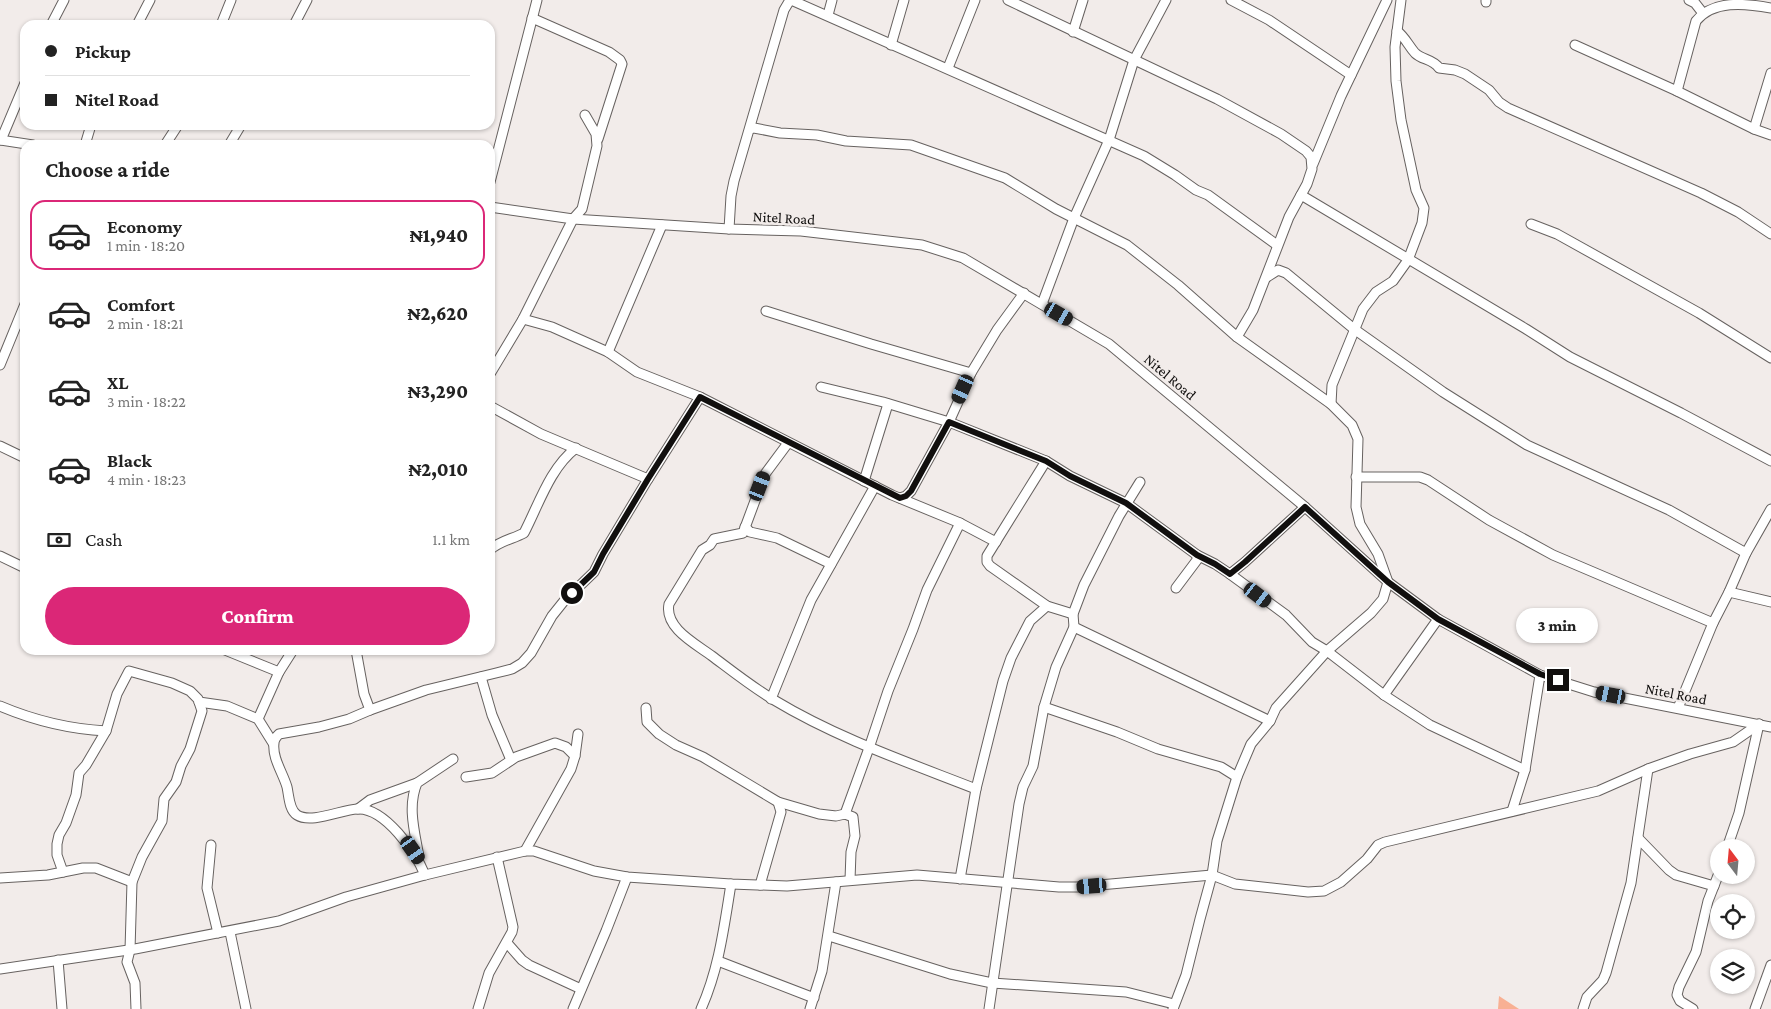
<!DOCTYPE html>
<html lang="en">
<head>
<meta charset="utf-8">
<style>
  body { margin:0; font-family:"Crimson Pro",serif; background:#f6f6f6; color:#222; height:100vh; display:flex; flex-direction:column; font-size:19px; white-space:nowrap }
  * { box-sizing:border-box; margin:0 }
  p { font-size:16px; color:#767676 }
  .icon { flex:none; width:28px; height:28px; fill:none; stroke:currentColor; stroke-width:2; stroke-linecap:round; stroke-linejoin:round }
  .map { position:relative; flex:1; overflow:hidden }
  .drawer { position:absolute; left:20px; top:140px; width:475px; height:515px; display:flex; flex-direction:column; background:#fff; border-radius:15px; box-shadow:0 1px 4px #0004 }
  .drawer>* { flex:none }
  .hud { position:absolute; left:20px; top:20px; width:475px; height:110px; border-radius:15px; box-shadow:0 1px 4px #0004; display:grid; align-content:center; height:110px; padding:0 25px; background:#fff }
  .needle { width:32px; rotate:344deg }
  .buttons { position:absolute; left:1710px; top:839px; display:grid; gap:10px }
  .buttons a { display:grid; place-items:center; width:45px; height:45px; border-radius:50%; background:#fff; box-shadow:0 1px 4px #0004; font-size:25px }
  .end { position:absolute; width:22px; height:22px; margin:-11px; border:6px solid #110f0e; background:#fff; box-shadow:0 0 0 2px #fff }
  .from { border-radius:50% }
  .bubble { position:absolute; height:35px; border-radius:18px; background:#fff; box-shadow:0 1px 4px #0004; font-size:16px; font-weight:800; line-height:35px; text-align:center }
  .car { position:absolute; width:15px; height:30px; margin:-15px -8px; border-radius:6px; box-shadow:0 0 4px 1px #0007; background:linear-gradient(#222 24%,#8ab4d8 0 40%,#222 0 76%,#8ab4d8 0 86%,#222 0) }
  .hud b { display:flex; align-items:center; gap:18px; height:48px; font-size:19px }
  .hud b+b { border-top:1px solid #e0e0e0 }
  .hud i { width:12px; height:12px; background:#222 }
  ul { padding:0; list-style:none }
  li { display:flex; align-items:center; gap:15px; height:70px; margin:0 10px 8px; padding:0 15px; border:2px solid transparent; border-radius:15px }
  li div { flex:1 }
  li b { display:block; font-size:19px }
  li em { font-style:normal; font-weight:800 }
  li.selected { border-color:#db2777 }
  li>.icon { width:45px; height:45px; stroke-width:1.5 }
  h2 { padding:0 25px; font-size:22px; line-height:60px }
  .pay { display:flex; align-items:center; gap:12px; height:55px; padding:0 25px; font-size:19px }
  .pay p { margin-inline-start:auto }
  .primary-button { display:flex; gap:10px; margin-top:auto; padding:10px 25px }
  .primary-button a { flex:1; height:58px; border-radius:30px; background:#db2777; color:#fff; font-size:20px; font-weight:800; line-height:58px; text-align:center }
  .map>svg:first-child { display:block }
</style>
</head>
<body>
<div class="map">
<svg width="1771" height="1009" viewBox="0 0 1771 1009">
  <rect width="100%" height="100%" fill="#f2ecea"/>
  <path fill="#f8b093" d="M1499,996L1519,1009H1498Z"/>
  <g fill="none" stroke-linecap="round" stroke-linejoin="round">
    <g stroke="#676260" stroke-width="11">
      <g id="street">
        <path d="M791,0L1144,156L1175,175L1196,190L1208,195L1277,245"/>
        <path d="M1008,0L1217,99L1281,134L1306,151L1311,157L1312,169L1307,184L1289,217L1253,310L1237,337"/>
        <path d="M1231,0L1269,20L1351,75"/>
        <path d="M1486,0V2"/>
        <path d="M1689,0L1695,3L1702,12"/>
        <path d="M828,15L832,0"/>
        <path d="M532,18L609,52L620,60L622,64L598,139"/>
        <path d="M51,25L64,0"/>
        <path d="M137,25L150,0"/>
        <path d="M221,25L231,0"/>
        <path d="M294,25L307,0"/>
        <path d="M1397,31C1405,37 1408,45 1415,53C1422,60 1433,59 1439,68L1455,70L1465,74L1489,90L1499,102L1508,108L1701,193L1738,212L1771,234"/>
        <path d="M1073,32L1083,0"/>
        <path d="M891,45L904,0"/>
        <path d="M1575,45L1677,91L1754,129L1771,135"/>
        <path d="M948,68L975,0"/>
        <path d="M1677,91L1696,21C1713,0 1744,3 1771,8"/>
        <path d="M750,129L754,128L780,133L817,135L846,141L911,145L1005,178L1056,209L1127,245L1178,285L1237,337L1331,404L1352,425L1358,439L1356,507L1360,524L1378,554L1388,582L1383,599L1371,613L1327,651L1276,708L1270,721L1251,744L1237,777L1217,841L1212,875L1200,919L1186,975L1173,1009"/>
        <path d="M1754,129L1771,73"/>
        <path d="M0,140L33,145"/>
        <path d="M1,140L25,83"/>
        <path d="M85,145L91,125"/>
        <path d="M165,145L178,125"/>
        <path d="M229,145L241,125"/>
        <path d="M1313,164L1341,96L1387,0"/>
        <path d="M490,182L537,0"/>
        <path d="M1301,195L1526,329L1570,357L1681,413L1771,461"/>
        <path d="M490,207L573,219L729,229L801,231L922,245L963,258L1109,344L1305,507L1388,582L1438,619L1540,675L1594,692L1771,727"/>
        <path d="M1531,224L1557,234L1699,313L1771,358"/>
        <path d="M729,229L731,196L734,181L784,10L790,0"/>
        <path d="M1267,277L1278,270L1286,273L1354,329L1443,392L1527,445L1669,510L1746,553"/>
        <path d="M1042,304L1074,218L1109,140L1134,60L1166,0"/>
        <path d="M766,311L871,344L971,373"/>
        <path d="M523,319L552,327L608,352L637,372L700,397L892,495L960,523L996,542"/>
        <path d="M608,352L662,225"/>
        <path d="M0,365L25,304"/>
        <path d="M490,374L523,319L573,219L582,209L597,146L596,134L585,115"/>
        <path d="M821,387L883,402L949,422L1046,461L1070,476L1126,503L1197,555L1215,564L1230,574L1245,562L1305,507"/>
        <path d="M1331,404L1332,385L1363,309L1376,292L1393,281L1408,260L1422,223L1424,208L1416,190L1401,120L1396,81L1395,47L1401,0"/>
        <path d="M490,406L541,434L648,479"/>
        <path d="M788,443L765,474L743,533L714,539L710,545L702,550L669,604C664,628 696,644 712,656C732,671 752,687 774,700C837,738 907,762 976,789"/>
        <path d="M0,446L25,458"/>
        <path d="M1046,461L987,556V562L990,566L1047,606L1073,614"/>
        <path d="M1356,477H1420L1428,480L1489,520L1553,555L1713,623"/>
        <path d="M864,481L888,404"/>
        <path d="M900,498L906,496L911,491L949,422L971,373L997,330L1024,293"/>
        <path d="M745,527L750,532L777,538L831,564"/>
        <path d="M490,550C499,541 513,539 524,533C539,504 550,468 576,448"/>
        <path d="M0,556L25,568"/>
        <path d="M1230,574L1286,615L1312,642L1327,651L1384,695L1430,725L1525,770"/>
        <path d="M1176,588L1197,560V555"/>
        <path d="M1729,592L1771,602"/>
        <path d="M1074,627L1270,721"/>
        <path d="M225,650L279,672L293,650"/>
        <path d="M356,650L364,694L370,710"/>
        <path d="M481,677L492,715L511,760"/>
        <path d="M1384,695L1438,619"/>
        <path d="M771,699L811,600L875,486"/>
        <path d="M199,702L227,706L258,719L273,743"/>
        <path d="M0,706C33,720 70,729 106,731"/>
        <path d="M1044,707L1117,732L1158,749L1221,767L1237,777"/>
        <path d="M646,708L647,722L659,734L676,745L703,757L778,802L819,814L836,816L845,814L853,817L855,836L851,852L850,880"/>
        <path d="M1678,708L1713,623L1729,592L1746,553L1771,509"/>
        <path d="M258,719L279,672"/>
        <path d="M466,777L492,773L516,757L555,743L566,747L575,756"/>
        <path d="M358,809L370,800L417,783"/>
        <path d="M1512,811L1525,770L1540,675"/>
        <path d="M845,814L869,748L888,691L913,629L927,590L960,523"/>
        <path d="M1638,838L1669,870L1676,875L1714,886"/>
        <path d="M211,845L207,888L218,933"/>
        <path d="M1727,848L1739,813L1759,724"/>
        <path d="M525,851L571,769L575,756L578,734"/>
        <path d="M419,857C415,833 407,807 417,783L453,759"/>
        <path d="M63,872L57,855V844L59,835L66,823L76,795L79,773L86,765L106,731L117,694L129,671L172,683L190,691L198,699L202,711L190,749L181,766L176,782L164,799L162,821L142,857L132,882L130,950L127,962L135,983L136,1009"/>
        <path d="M425,875C416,853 385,807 357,809C341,810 311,824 297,815C289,810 289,796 287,787C283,773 272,758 274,743C274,739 276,737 279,734L319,727L349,719L370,710L426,690L496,673L512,669L522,663L531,653L552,616L564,601L594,572L603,554L648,479L700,397"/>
        <path d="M0,878L48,875L83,868H96L132,882"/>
        <path d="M960,879L976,789L1003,681L1011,658L1030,621L1047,606"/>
        <path d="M760,885L781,812L778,802"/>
        <path d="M230,932L246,1009"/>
        <path d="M829,936L950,974L992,983L1126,992L1174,1004"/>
        <path d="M507,943L522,960L529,965L581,989"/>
        <path d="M58,960L62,1009"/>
        <path d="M718,961L814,998"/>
        <path d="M0,969L135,949L279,921L346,897L425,875L525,851H534L594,871L627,877L731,884L787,886L917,875L1059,887H1077L1212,875L1235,884L1308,892L1324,891L1341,882L1367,859L1378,845L1385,842L1598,791L1648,769L1690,754L1733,742L1759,724"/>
        <path d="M478,1009L489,973L512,932L513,927L497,857"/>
        <path d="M573,1009L606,931L627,877"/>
        <path d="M701,1009C719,969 724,927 731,884"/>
        <path d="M810,1009L822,971L836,882"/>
        <path d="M989,1009L1019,804L1023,787L1033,766L1044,707L1056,667L1074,627L1073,614L1084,585L1119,516L1140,482"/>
        <path d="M1583,1009L1587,997L1603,980L1606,973L1631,883L1648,769"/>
        <path d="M1693,1009L1680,1001L1677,995L1679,987L1696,952L1708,901L1719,873"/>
        <path d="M1755,1009L1771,965"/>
      </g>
    </g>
    <use href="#street" stroke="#fff" stroke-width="9"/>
  </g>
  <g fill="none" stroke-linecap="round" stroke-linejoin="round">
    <path stroke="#110f0e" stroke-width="6" d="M572,593L594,572L603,554L648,479L700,397L900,498L906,496L911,491L949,422L1046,461L1070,476L1126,503L1197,555L1215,564L1230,574L1245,562L1305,507L1388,582L1438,619L1540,674L1558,680"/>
  </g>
  <g text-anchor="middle" stroke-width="5" stroke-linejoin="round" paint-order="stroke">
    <g font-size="15" fill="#110f0e" stroke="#f2ecea">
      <text transform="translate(784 218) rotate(3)" y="5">Nitel Road</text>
      <text transform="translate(1170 377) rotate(40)" y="5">Nitel Road</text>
      <text transform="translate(1676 694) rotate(11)" y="5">Nitel Road</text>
    </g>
  </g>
</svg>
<div class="buttons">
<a><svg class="needle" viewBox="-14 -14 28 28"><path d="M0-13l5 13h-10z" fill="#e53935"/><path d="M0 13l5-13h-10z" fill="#767676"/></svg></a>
<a><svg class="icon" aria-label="locate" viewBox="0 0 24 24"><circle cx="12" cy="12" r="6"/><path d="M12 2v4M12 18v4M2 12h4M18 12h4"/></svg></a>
<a><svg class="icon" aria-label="layers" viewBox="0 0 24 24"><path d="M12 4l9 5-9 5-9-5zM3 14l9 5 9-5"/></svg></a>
</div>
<i class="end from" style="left:572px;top:593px"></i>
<i class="end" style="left:1558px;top:680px"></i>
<div class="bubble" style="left:1516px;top:608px;width:82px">3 min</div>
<i class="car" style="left:1059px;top:314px;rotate:120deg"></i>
<i class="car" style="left:963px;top:389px;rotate:204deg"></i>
<i class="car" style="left:760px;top:486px;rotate:21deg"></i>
<i class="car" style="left:1258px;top:595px;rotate:127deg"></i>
<i class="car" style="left:1611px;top:695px;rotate:281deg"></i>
<i class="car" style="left:413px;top:850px;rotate:145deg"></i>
<i class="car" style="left:1092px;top:886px;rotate:265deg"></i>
<div class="hud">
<b><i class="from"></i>Pickup</b>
<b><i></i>Nitel Road</b>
</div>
<section class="drawer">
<h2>Choose a ride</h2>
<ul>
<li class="selected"><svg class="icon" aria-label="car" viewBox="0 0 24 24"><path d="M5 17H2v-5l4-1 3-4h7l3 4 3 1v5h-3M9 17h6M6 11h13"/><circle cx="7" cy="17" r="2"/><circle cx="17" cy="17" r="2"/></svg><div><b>Economy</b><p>1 min · 18:20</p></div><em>₦1,940</em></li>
<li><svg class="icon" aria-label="car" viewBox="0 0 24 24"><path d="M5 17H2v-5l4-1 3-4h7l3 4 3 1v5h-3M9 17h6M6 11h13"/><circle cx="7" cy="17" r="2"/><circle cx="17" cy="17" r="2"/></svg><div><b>Comfort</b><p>2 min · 18:21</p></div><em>₦2,620</em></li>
<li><svg class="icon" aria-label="car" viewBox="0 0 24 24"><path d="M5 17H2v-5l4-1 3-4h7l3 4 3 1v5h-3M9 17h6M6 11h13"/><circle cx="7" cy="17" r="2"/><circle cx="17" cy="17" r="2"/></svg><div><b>XL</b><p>3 min · 18:22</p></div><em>₦3,290</em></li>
<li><svg class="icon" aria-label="car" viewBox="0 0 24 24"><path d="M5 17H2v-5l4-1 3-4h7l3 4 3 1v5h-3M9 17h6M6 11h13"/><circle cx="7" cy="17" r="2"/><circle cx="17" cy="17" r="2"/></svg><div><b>Black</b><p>4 min · 18:23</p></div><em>₦2,010</em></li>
</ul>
<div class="pay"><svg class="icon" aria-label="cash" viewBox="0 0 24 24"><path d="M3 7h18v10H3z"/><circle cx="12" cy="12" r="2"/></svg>Cash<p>1.1 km</p></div>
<div class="primary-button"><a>Confirm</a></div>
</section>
</div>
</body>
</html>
